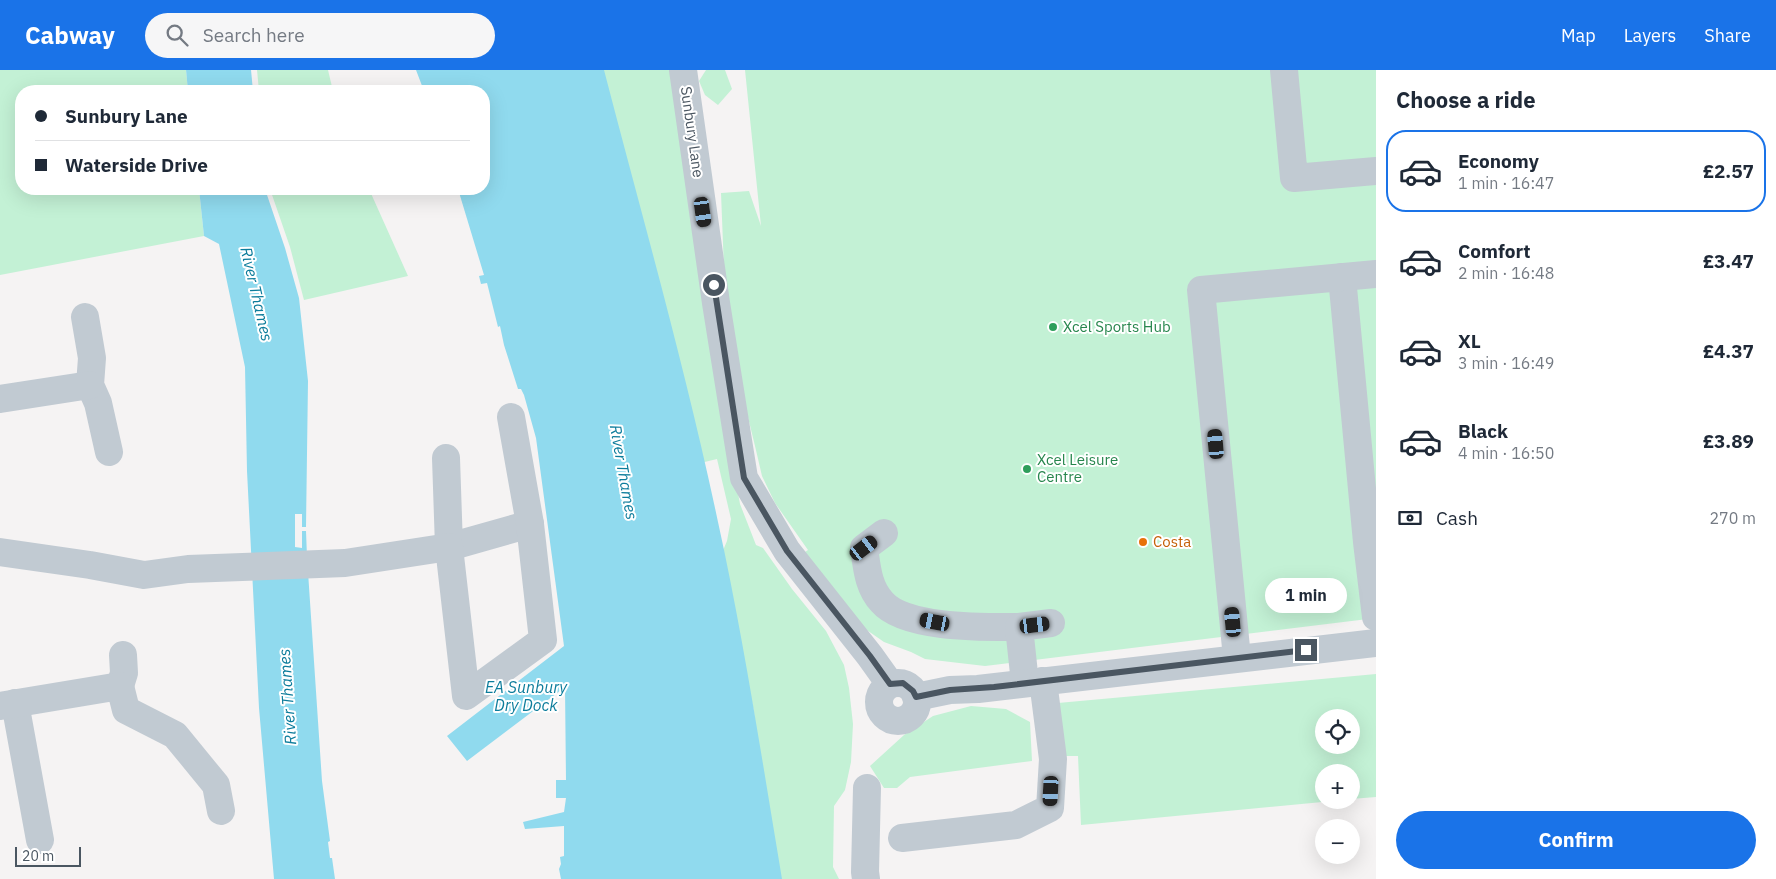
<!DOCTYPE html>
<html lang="en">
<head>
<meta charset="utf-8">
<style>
  body { margin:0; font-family:"IBM Plex Sans",sans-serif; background:#f6f6f7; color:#1f2937; height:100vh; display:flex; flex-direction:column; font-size:19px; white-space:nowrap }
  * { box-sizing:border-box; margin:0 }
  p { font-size:16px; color:#747a83 }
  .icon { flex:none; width:28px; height:28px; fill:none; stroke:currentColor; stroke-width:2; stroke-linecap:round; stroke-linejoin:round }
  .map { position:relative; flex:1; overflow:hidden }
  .drawer { display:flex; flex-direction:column; background:#fff; width:400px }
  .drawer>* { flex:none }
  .banner { position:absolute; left:15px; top:15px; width:475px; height:110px; border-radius:20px; box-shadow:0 5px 20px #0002; display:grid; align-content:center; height:110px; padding:0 20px; background:#fff }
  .buttons { position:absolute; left:1315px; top:639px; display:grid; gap:10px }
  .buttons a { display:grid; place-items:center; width:45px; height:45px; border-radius:50%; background:#fff; box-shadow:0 5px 20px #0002; font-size:25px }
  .scale { position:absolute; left:15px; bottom:12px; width:66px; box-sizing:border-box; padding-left:5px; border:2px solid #4a5661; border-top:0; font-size:14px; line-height:18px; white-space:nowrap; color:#4a5661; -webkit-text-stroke:4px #fff; paint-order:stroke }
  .end { position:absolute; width:22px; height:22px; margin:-11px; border:6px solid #4a5661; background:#fff; box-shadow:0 0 0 2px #fff }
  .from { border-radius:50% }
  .bubble { position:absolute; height:35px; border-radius:18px; background:#fff; box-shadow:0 5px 20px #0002; font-size:16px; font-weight:700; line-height:35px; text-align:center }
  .car { position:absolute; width:15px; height:30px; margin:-15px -8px; border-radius:6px; box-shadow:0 0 4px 1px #0007; background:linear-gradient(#222 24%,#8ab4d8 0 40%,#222 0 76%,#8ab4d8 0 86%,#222 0) }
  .banner b { display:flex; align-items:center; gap:18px; height:48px; font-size:19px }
  .banner b+b { border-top:1px solid #e0e1e3 }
  .banner i { width:12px; height:12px; background:#1f2937 }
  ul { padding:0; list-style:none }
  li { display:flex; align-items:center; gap:15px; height:82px; margin:0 10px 8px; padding:0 10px; border:2px solid transparent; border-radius:20px }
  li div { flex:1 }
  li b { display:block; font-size:19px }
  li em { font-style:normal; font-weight:700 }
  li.selected { border-color:#1a73e8 }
  li>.icon { width:45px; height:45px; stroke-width:1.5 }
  h2 { padding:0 20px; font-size:22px; line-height:60px }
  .pay { display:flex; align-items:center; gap:12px; height:55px; padding:0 20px; font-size:19px }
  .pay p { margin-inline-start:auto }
  .button { display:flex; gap:10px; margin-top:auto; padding:10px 20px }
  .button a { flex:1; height:58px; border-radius:30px; background:#1a73e8; color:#fff; font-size:20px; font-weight:700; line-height:58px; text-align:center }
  header { display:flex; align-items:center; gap:30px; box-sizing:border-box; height:70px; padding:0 25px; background:#1a73e8; color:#fff }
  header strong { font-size:24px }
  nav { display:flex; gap:28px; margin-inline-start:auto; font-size:18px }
  .search { width:350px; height:45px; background:#f6f6f7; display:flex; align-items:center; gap:12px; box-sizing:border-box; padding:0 18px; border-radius:28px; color:#747a83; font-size:19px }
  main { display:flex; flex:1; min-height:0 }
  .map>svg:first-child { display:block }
</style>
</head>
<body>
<header>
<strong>Cabway</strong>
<div class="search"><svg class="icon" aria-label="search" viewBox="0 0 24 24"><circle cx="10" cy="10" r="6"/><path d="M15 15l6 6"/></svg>Search here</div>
<nav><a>Map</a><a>Layers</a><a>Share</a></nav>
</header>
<main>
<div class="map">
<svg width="1376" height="809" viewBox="0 0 1376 809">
  <rect width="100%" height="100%" fill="#f5f3f3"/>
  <g fill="#c3f1d5" fill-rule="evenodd">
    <path d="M0,0H186L188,21H21V119H199L204,166L0,205Z"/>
    <path d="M257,0H328L333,21H259Z"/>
    <path d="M603,0H670L727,364L740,434L756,475L763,478L792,519L826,561L844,595L849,618L853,654L851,692L845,720L834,736L833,797L839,809H769L754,642L746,602L716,497L727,471L731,449L717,389L688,396Z"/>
    <path d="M706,0H725L732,19L718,35L705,25L699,11Z"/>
    <path d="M745,0H1376V548L985,596L925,589L911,582L884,572L848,547L805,482L808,480L775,433L762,406L755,376L736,298L724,199L721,123L749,121L761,156Z"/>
    <path d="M270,119H369L408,206L304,230L290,177Z"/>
    <path d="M1376,604V727L1351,729V702H1324V730H1343L1081,755L1078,686H1045L1058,633ZM1324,648H1351V675H1324Z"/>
    <path d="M971,636L1006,639L1030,652L1032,691L910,707L897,718H884L870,696L904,665L933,646Z"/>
  </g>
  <g fill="#90daee">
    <path d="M186,0H251L253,21H188Z"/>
    <path d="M416,0H604C643,150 686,300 718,452C744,570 762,690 782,809H561L559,799L561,794L560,787L564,786V756L525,759L523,752L564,742L566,728H556V710H566L565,617L467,691L447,666L564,576L536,368L524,325L521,319H518L504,275L500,256L498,257L487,213L481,214L479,206L484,205L458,119H484V21H424Z"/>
    <path d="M199,119H265L285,178L299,228L308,311L306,457H302V444H295V477L302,478V461H306L307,487L322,711L330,771L328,772L330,788H332L335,809H274L259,638L247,401L245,297L219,174L204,166Z"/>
  </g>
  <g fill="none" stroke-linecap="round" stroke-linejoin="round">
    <g stroke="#c1cad2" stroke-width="28">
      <path d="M683,0L716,233L744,408L787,481L870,586L890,614"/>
      <path d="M1284,0L1294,108L1376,101"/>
      <path d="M1342,207L1367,472L1376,547"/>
      <path d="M85,247L92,288L90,315L98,333L109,382"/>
      <path d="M0,329L90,315"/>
      <path d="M446,388L449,477L530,454"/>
      <path d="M884,463L864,478C867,498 868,517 882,532C905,559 986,557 1019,557"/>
      <path d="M0,482L90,495L144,505L188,499L345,493L449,477L466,626L543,570L530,454L511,347"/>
      <path d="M1237,588L1201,220L1376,204"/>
      <path d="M1025,613L1019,557L1051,553"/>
      <circle cx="898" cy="632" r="19"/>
      <path d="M120,616L124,603L123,585"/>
      <path d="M916,627L950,620L978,619L1376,573"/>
      <path d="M15,633L40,770"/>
      <path d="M0,636L120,616L126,640L175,665L216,715L221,741"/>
      <path d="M902,768L1016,755L1050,738L1053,689L1043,611"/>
      <path d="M866,809L865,802L867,718"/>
    </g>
  </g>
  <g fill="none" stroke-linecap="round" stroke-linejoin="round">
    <path stroke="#4a5661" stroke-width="6" d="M714,215L744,408L787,481L870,586L890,614L903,613L913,621L916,627L950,620L994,617L1306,580"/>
  </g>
  <g fill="#2e9e5b" stroke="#fff" stroke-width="2">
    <circle cx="1053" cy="257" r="5"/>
    <circle cx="1027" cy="399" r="5"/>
  </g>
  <circle fill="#e8710a" stroke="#fff" stroke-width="2" cx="1143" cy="472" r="5"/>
  <g text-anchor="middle" stroke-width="4" stroke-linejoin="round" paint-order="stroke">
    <g font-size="15" fill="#4a5661" stroke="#fff">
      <text transform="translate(692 62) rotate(82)" y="5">Sunbury Lane</text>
    </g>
    <g font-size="15" fill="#27864d" stroke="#fff" text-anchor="start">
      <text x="1063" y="262">Xcel Sports Hub</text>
      <text x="1037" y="395">Xcel Leisure<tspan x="1037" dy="17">Centre</tspan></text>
    </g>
    <g font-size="15" fill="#c56008" stroke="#fff" text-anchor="start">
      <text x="1153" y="477">Costa</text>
    </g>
    <g font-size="16" font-style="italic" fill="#0c7c9b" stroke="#fff">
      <text transform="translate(257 224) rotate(77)" y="6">River Thames</text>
      <text transform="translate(624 402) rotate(80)" y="6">River Thames</text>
      <text x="526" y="623">EA Sunbury<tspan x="526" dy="18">Dry Dock</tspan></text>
      <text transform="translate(287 627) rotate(-94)" y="6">River Thames</text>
    </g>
  </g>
</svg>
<div class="buttons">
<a><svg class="icon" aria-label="locate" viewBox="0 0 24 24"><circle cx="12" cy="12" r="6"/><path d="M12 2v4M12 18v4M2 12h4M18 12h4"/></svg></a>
<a>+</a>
<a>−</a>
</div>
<div class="scale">20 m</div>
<i class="end from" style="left:714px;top:215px"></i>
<i class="end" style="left:1306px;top:580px"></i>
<div class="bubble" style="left:1265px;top:508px;width:82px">1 min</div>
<i class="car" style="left:703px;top:142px;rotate:172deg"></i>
<i class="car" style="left:1216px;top:374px;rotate:355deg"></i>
<i class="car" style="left:864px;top:478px;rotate:53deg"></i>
<i class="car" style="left:935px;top:552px;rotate:281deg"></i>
<i class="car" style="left:1233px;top:552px;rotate:355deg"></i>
<i class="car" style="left:1035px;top:555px;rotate:83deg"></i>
<i class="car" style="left:1051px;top:721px;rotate:183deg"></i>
<div class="banner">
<b><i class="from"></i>Sunbury Lane</b>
<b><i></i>Waterside Drive</b>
</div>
</div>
<section class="drawer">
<h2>Choose a ride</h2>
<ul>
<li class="selected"><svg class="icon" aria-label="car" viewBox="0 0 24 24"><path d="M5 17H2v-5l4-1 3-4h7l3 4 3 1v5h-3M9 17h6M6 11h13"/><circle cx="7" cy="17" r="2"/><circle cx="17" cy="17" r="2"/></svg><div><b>Economy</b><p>1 min · 16:47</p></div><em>£2.57</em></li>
<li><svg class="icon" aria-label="car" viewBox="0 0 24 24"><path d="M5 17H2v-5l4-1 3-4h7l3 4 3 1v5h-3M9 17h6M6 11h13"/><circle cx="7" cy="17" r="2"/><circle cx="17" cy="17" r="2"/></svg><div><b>Comfort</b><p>2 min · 16:48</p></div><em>£3.47</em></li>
<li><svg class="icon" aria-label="car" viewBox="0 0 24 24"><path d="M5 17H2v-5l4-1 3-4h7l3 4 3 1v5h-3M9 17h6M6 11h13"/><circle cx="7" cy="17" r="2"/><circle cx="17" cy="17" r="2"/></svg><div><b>XL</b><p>3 min · 16:49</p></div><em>£4.37</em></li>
<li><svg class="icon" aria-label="car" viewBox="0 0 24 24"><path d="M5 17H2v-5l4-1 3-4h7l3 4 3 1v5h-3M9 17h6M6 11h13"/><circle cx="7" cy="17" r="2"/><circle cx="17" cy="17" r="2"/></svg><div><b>Black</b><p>4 min · 16:50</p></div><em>£3.89</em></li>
</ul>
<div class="pay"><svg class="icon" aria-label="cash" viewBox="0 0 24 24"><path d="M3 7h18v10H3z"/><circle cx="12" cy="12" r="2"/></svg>Cash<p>270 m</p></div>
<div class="button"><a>Confirm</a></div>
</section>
</main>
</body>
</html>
